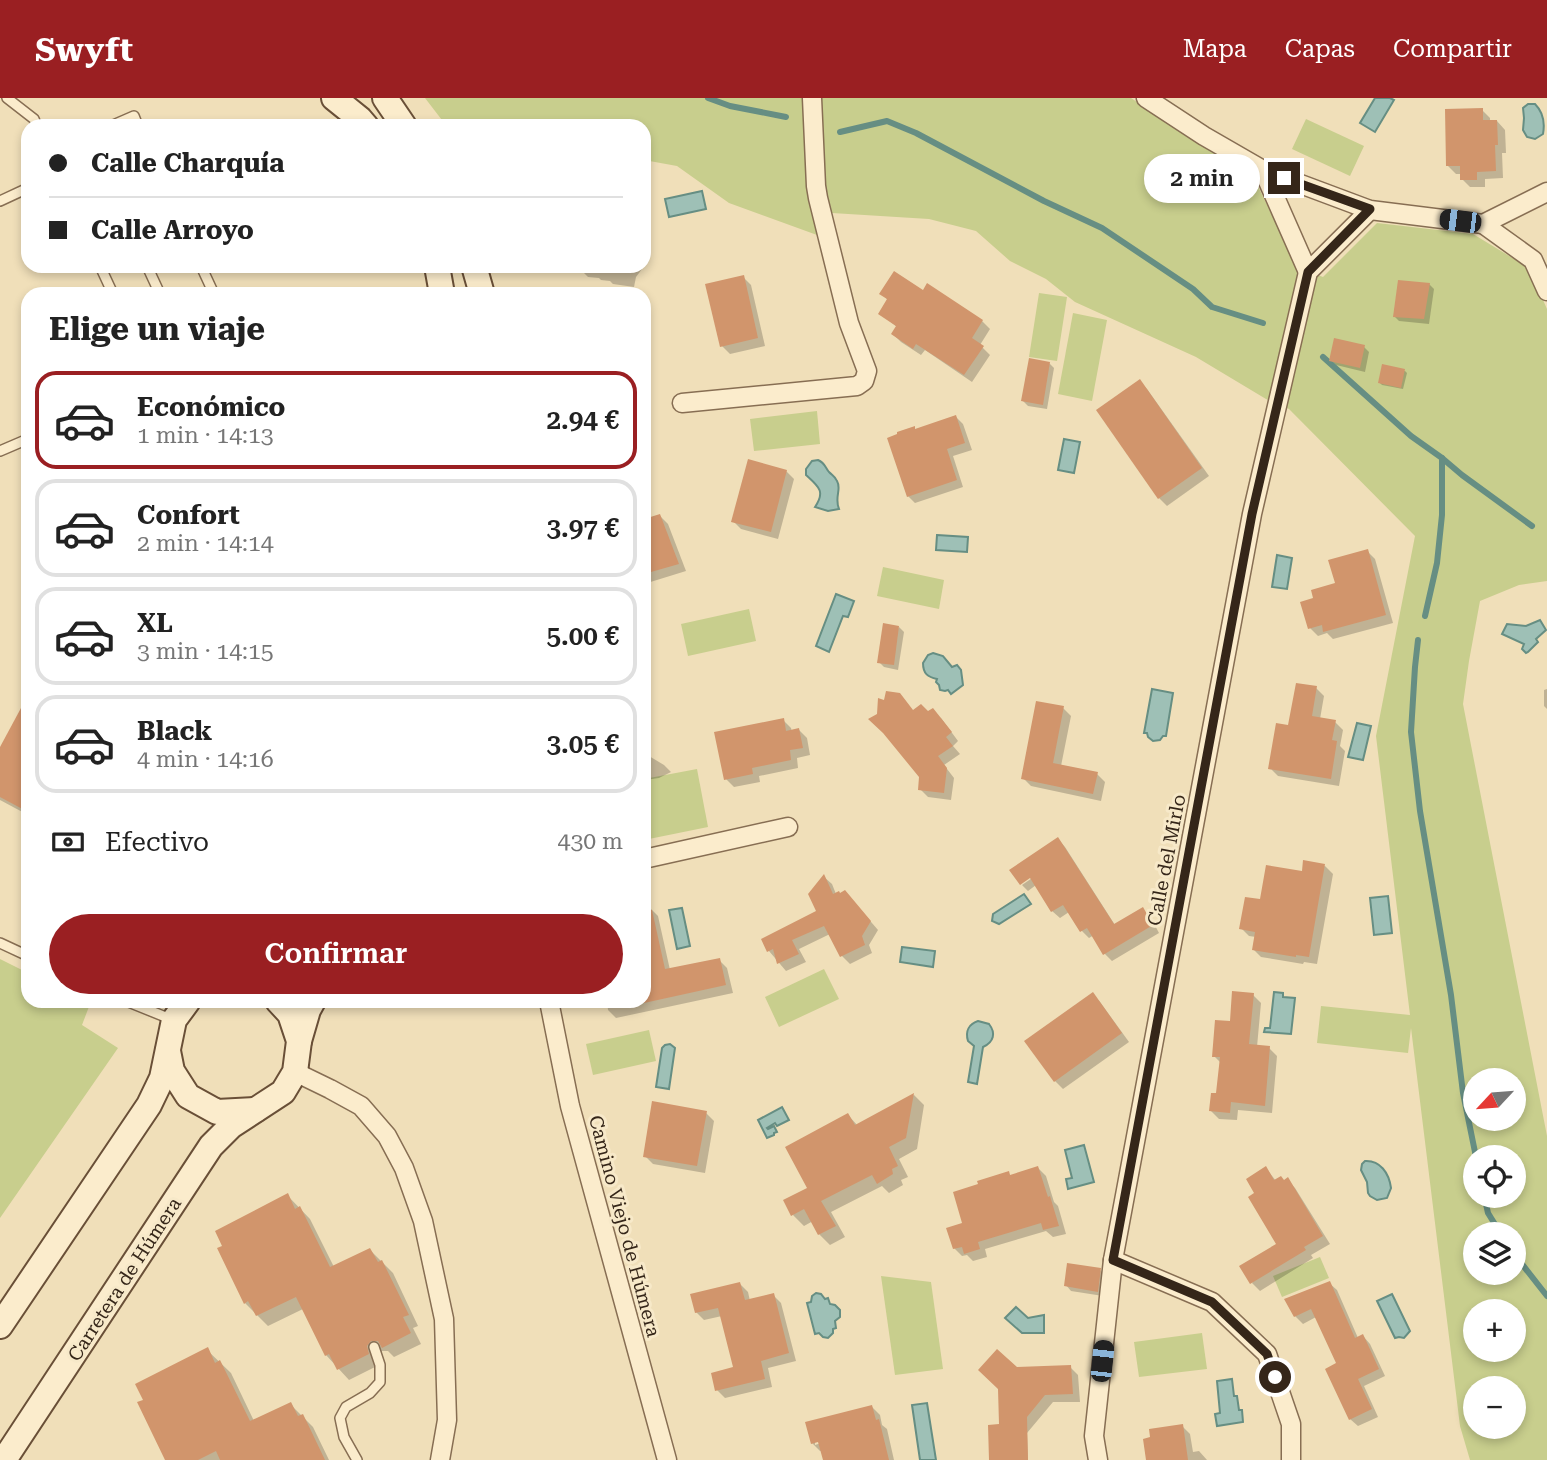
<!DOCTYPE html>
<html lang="es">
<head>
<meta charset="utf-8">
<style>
  body { margin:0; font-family:"Roboto Serif",serif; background:#f2f2f2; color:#222; height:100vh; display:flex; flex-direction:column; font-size:26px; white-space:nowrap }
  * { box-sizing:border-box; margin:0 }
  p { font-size:23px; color:#767676 }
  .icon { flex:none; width:38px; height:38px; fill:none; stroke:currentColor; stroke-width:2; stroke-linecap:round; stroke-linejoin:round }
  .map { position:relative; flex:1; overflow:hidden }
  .drawer { position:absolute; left:21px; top:189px; width:630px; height:721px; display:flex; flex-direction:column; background:#fff; border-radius:21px; box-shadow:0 4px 10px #0003 }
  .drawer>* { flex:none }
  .banner { position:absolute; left:21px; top:21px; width:630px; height:154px; border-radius:21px; box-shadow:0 4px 10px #0003; display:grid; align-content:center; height:154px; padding:0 28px; background:#fff }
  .needle { width:46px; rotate:244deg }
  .controls { position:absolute; left:1463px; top:970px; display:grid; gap:14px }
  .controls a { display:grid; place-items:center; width:63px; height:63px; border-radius:50%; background:#fff; box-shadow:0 4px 10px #0003; font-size:35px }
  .end { position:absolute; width:32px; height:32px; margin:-16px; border:9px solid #352619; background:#fff; box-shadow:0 0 0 4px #fff }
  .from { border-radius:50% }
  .bubble { position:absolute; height:49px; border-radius:24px; background:#fff; box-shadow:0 4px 10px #0003; font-size:23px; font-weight:600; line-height:49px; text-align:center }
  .car { position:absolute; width:21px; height:42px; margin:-21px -10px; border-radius:9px; box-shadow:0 0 5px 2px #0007; background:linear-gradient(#222 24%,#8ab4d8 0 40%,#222 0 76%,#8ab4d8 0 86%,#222 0) }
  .banner b { display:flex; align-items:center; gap:24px; height:66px; font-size:26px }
  .banner b+b { border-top:2px solid #e0e0e0 }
  .banner i { width:18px; height:18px; background:#222 }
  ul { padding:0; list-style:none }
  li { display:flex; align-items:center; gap:21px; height:98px; margin:0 14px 10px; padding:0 14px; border:4px solid #e0e0e0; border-radius:21px }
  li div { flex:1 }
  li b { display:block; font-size:26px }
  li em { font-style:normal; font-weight:600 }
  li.selected { border-color:#9a1f22 }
  li>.icon { width:63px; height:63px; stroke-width:1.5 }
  h2 { padding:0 28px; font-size:32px; line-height:84px }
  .pay { display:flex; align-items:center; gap:18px; height:77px; padding:0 28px; font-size:26px }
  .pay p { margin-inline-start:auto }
  .button { display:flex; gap:14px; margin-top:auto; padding:14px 28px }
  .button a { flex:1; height:80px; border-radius:42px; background:#9a1f22; color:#fff; font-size:28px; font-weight:600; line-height:80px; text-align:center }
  header { display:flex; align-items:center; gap:42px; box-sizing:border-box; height:98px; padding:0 35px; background:#9a1f22; color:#fff }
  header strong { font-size:33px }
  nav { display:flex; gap:38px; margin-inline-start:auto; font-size:24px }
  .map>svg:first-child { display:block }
</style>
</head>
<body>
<header>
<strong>Swyft</strong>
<nav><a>Mapa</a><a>Capas</a><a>Compartir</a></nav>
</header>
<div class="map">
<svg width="1547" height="1362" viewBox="0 0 1547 1362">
  <rect width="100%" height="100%" fill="#f0dfb9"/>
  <g fill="#c8ce8d" fill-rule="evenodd">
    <path d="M425,0H1131L1255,82L1297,169L1323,179L1377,125L1473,136L1529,170L1547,211V483L1519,487L1480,503L1469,563L1463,606L1547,1038V1362H1470L1460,1328L1411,930L1408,955L1317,945L1321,908L1410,917L1376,638L1415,438L1289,311L1266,301L1196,259L1075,204L1046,181L1010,163L976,133L929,121L832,115L817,137L729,105L677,68L644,62V28H453L445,26ZM1475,982H1514V1020H1475ZM1475,1059H1514V1097H1475ZM1475,1136H1514V1174H1475ZM1475,1213H1514V1251H1475ZM1475,1290H1514V1328H1475Z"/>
    <path d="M1306,21L1364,48L1350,78L1292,51Z"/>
    <path d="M1039,195L1067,199L1057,263L1029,259Z"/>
    <path d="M1073,215L1107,222L1092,303L1058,296Z"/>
    <path d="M817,313L820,346L754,353L750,321Z"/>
    <path d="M883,469L944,482L939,511L877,498Z"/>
    <path d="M749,511L756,543L688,558L681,526Z"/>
    <path d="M697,671L708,729L644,742V681Z"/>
    <path d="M0,861L28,875V903H84L90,906L82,927L118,950L0,1120Z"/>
    <path d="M824,871L839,901L779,929L765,899Z"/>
    <path d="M649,932L656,963L593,977L586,946Z"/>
    <path d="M1320,1159L1329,1180L1282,1199L1273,1178Z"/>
    <path d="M881,1178L931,1184L943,1271L895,1277Z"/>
    <path d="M1202,1235L1207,1271L1139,1279L1134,1244Z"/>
  </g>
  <g fill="#9ec0b6" stroke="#668e83" stroke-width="2">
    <path d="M1375,0H1390L1394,2L1375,34L1360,25Z"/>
    <path d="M1528,6H1535C1543,14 1545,25 1543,36L1535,41L1527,39L1523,32L1524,20L1523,10Z"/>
    <path d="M702,93L706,111L669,119L665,101Z"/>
    <path d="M1064,341L1080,344L1074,375L1058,372Z"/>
    <path d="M818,362C825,365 825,369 829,374C833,378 835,378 837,383C842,391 834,399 839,411L828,413L815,409C826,393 818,388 806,377V371L812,363Z"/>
    <path d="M937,437L968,439L967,454L936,452Z"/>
    <path d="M1277,457L1292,460L1287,491L1272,489Z"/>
    <path d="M836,496L854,503L848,519L843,518L829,554L816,548Z"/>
    <path d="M1540,522L1546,532L1536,541L1538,544L1528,554L1526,555L1522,551L1524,546L1502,536L1507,526L1526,528Z"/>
    <path d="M933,555L943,558L952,569L957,567L961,572L963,587L951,596L948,592L945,593L940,592L939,587L936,584L937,581C928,579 923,576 923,565L928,557Z"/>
    <path d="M1152,591L1173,595L1166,638H1163L1160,642L1153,643L1148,639L1147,635H1144Z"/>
    <path d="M1357,625L1371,628L1363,662L1348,659Z"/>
    <path d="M1024,796L1031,806L999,826L992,823L993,816Z"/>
    <path d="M1388,798L1392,835L1374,837L1370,800Z"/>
    <path d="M682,810L690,848L677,851L669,812Z"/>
    <path d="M902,849L935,853L933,869L900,864Z"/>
    <path d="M1274,894L1283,895V899L1295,900L1291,936L1264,934L1265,930H1270Z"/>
    <path d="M978,923L989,926C996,935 994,944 983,949L977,986L968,984L974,948L968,943C965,933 969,926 978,923Z"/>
    <path d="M670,946L675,950L669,991L656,989L662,950L665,947Z"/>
    <path d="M782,1009L789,1022L777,1028L775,1025L767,1030L768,1031L774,1028L777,1034L774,1035V1037L767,1040L758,1022Z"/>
    <path d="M1084,1047L1094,1084L1068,1091L1066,1081L1072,1080L1065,1052Z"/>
    <path d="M1365,1063C1380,1062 1389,1075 1391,1090L1387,1100L1377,1102L1370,1098L1368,1095L1367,1084L1361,1072L1362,1066Z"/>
    <path d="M816,1195L821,1196L825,1201L828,1200L830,1206L835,1207L840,1212V1219L835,1223L836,1230L833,1231V1235L828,1240L823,1239L819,1235L815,1236L807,1205L811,1204L812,1198Z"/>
    <path d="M1392,1196L1410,1233L1404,1240L1399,1239L1395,1240L1377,1203Z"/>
    <path d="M1016,1209L1028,1220L1044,1217V1235H1022L1005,1220Z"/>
    <path d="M1232,1281L1234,1298H1237L1239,1312H1242L1243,1324L1217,1328L1215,1316L1220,1315L1217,1283Z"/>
    <path d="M927,1305L936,1362H920L912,1307Z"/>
  </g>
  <g fill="#0003" fill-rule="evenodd">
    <path d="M1482,12L1490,20V24L1497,23L1505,32L1506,55H1502L1503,80L1485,81V89H1470L1462,81V76H1456L1448,68Z"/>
    <path d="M644,145L650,153L644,158Z"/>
    <path d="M580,168H642V171L636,179L634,189L613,186L610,183L601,182L599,180L588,179L580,171Z"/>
    <path d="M743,179L751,187L765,248L730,256L722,248Z"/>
    <path d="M1429,186L1434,191L1429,226L1399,223L1394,218Z"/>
    <path d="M928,187L982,223L990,231L980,247L990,257L972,284L925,252L921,257L901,244L893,236L897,229L880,215L889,203L882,196L924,194Z"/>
    <path d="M1364,249L1369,254L1365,274L1336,267L1331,262Z"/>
    <path d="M1049,265L1054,270L1047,311L1028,308L1023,303Z"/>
    <path d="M1384,269L1405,273L1407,275L1403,291L1382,287L1380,285Z"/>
    <path d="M1139,283L1147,291L1209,378L1167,408L1159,400Z"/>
    <path d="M956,319L963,326L972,352L953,358L963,389L915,405L908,398L916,332Z"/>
    <path d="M786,373L794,381L778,441L741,431L733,423Z"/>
    <path d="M660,418L668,426L686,473L644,486V423Z"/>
    <path d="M1367,453L1375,461L1393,525L1333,541L1327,535L1318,538L1310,530L1315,501L1337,486Z"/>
    <path d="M899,529L904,534L898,572L884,569L879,564Z"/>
    <path d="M1316,590L1324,598L1320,621L1335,624L1343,632L1340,648L1345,653L1339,688L1278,678L1270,670Z"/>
    <path d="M1547,591V611L1544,608V592Z"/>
    <path d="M28,601V717L0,702V652Z"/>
    <path d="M1063,610L1071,618L1061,668L1097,676L1105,684L1101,703L1031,688L1023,680Z"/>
    <path d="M914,614L928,615L941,620L958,643L953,648L960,656L944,667L954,680L951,702L928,699L920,691L921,679Z"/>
    <path d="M783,622L791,630L792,634L799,632L807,640L810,657L797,660L798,670L759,678L760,684L734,689L726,681Z"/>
    <path d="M644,655L664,667L671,674L659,680L645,682L644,686Z"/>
    <path d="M1058,741L1065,749L1115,827L1142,811L1150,818L1159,835L1112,863L1105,856L1094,837L1089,840L1082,833L1069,814L1060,820L1052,813L1036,787L1028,793L1022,787L1038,776Z"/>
    <path d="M1325,768L1333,776L1317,866L1304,864L1303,866L1261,859L1253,851L1256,839L1249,838L1241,830L1262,803L1303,775Z"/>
    <path d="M824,779L832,786L836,796L853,803L878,832L869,847L872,855L850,866L842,858L830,836L799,851L806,864L786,873L769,853L763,841L818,814Z"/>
    <path d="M650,810L658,818L670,872L719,862L727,870L733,895L616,920L608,912L607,903H644V811Z"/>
    <path d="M1092,896L1100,904L1129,944L1063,991L1055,983L1027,944Z"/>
    <path d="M1253,897L1261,905L1257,949L1269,950L1277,958L1272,1015L1238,1012L1237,1022L1219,1021L1211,1013L1218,997L1221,965L1214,958L1231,925Z"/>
    <path d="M914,997L924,1007L917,1051L899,1061L908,1079L901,1082L903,1087L889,1095L882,1088L831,1114L845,1139L830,1147L819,1136L813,1123L804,1128L793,1117L809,1091L848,1017L858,1028Z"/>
    <path d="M706,1015L714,1023L705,1075L653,1066L645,1058Z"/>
    <path d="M1038,1070L1046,1078L1054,1104L1058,1108L1066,1136L1053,1139L1046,1133L985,1151L987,1159L973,1163L967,1157L962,1158L954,1150L964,1126L1008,1075L1011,1078Z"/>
    <path d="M1266,1070L1276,1083H1284L1287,1082L1295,1090L1330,1146L1311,1157L1313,1160L1260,1193L1252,1185L1279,1146L1257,1096Z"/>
    <path d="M287,1097L310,1121L334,1169L370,1152L393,1175L418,1228L413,1230L421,1246L394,1259L388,1253H382L377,1260L379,1267L349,1282L326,1257L303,1211L268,1228L245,1205Z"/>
    <path d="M1100,1172L1105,1177L1103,1198L1071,1193L1066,1187Z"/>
    <path d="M1329,1185L1337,1192L1358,1240L1363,1238L1370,1246L1385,1278L1364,1288L1378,1319L1358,1328L1350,1321L1338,1266L1316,1219L1303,1226L1295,1218L1287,1202Z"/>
    <path d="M740,1186L748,1194L750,1203L773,1197L781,1205L796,1263L768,1270L772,1289L725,1300L717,1292L735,1271L722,1218L704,1222L696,1214Z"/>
    <path d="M207,1252L231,1275L254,1323L290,1306L313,1329L329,1362H169Z"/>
    <path d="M1070,1269L1078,1277L1080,1304H1053L1027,1335L1028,1362H991L1017,1271Z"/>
    <path d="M872,1309L880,1317L882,1327L887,1331L894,1362H824L822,1353H820L812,1345L807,1325ZM826,1340L827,1343L815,1347V1343Z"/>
    <path d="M1182,1328L1190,1336L1193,1354L1199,1353L1207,1362H1148Z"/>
  </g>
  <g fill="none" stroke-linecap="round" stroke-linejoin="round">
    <g stroke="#668e83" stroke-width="6">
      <path d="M708,0L730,8L786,19"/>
      <path d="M840,34L887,23L916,35L1044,103L1102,130L1193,191L1212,209L1263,225"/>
      <path d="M1323,259L1411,338L1442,360L1462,377L1532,428"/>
      <path d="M1425,518L1437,465L1442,417V360"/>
      <path d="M1418,542L1415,569L1411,634L1420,713L1451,897L1463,995L1476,1059"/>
      <path d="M1484,1097L1488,1115L1501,1136"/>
      <path d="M1514,1156L1547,1198"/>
    </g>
  </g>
  <g fill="#d1956c">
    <path d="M1483,10V22H1497L1498,47H1495L1496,73L1477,74V82H1460V68H1446L1445,11Z"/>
    <path d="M894,173L923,192L927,185L983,222L972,240L984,248L964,277L916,246L913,251L891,236L896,228L878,216L887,201L879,196Z"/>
    <path d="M744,177L758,240L720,249L705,186Z"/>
    <path d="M1398,182L1430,185L1424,221L1393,219Z"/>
    <path d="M1334,240L1365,247L1360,270L1329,263Z"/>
    <path d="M1029,260L1050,264L1043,307L1021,303Z"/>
    <path d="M1382,266L1405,271L1401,290L1378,285Z"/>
    <path d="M1140,281L1202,370L1158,401L1096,312Z"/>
    <path d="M956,317L965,345L947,351L957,382L907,399L887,340L897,336V334L915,328V331Z"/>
    <path d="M748,361L787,372L771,434L731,424Z"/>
    <path d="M660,416L679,466L644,476V421Z"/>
    <path d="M1368,451L1386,517L1323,534L1322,527L1308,531L1300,504L1313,500L1311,492L1335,485L1328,462Z"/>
    <path d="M883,525L899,528L894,567L877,565Z"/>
    <path d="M1296,585L1317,588L1312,618L1336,622L1332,642L1337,643L1331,681L1268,671L1276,625L1288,627Z"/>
    <path d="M886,593L900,595L913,612L921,606L928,613L933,610L952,634L946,639L953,648L938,658L947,670L944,695L918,692L919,679L883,635L868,621L877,616L878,600L884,602Z"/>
    <path d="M28,597V714L0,699V649Z"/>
    <path d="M1036,603L1064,608L1053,665L1098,674L1093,696L1021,681Z"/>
    <path d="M784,620L786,633L799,630L803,650L790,652L791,662L752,670L753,676L724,682L714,634Z"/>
    <path d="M1058,739L1114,826L1143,809L1153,827L1103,857L1087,830L1080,834L1063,807L1051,814L1030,780L1020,787L1009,772Z"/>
    <path d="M1303,762L1325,766L1309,859L1296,857V859L1252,852L1255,834L1239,831L1245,799L1260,801L1266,767L1302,773Z"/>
    <path d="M824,776L833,796L839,793L840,795L845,792L871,823L862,838L865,847L840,859L824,828L792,842L799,856L777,866L773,851L767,854L761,841L816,813L808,796Z"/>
    <path d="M644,812H652L665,871L720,860L726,887L644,905Z"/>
    <path d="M1232,893L1254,895L1249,946L1270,948L1265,1008L1231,1004L1230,1015L1209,1013L1211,995H1216L1220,959H1212L1215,922L1230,923Z"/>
    <path d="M1093,894L1122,935L1054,984L1024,943Z"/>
    <path d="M914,995L906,1040L889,1049L898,1068L892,1071L893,1076L877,1086L872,1077L821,1103L836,1128L818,1137L804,1111L791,1118L783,1102L807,1090L785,1049L848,1015L855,1027Z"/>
    <path d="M652,1003L707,1013L697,1068L643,1059Z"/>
    <path d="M1038,1068L1048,1099L1050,1098L1059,1128L1043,1132L1041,1125L978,1144L980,1151L964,1156L962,1149L953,1151L946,1130L962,1125L953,1094L978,1086L977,1083L1009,1073L1010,1077Z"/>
    <path d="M1266,1068L1274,1082L1281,1078L1284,1082L1288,1079L1323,1138L1304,1149L1306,1152L1250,1186L1239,1168L1276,1146L1248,1099L1254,1095L1246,1081Z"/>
    <path d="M288,1095L295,1111L300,1108L330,1169L370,1150L378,1164L382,1162L409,1217L403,1219L411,1235L382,1250L378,1243H371L367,1248L369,1256L337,1272L329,1256L325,1258L296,1199L256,1218L248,1203L244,1206L217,1150L222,1148L215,1133Z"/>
    <path d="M1067,1165L1101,1170L1098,1194L1064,1188Z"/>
    <path d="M1330,1183L1355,1240L1363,1236L1379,1271L1358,1281L1372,1311L1349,1322L1325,1271L1336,1265L1311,1211L1294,1219L1284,1201Z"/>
    <path d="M740,1184L745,1202L774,1195L789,1255L761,1263L765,1281L715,1293L711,1275L733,1269L718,1210L695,1215L690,1196Z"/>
    <path d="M208,1249L215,1265L220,1262L250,1323L291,1304L298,1318L303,1316L325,1362H220L216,1353L198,1362H165L137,1304L143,1302L135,1286Z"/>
    <path d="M997,1251L1017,1269L1071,1267L1073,1296L1045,1297L1027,1319L1028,1362H989L988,1327L999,1326L998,1291L978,1272Z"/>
    <path d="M872,1307L876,1322L879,1321L889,1362H823L818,1344L811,1346L805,1324Z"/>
    <path d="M1183,1326L1188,1362H1146L1143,1341L1150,1339L1149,1331Z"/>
  </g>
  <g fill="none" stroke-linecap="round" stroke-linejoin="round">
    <g stroke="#876e53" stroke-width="12">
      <g id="lane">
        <path d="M7,0L34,21L37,28"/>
        <path d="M111,28L134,18L138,28"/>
        <path d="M0,103L28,90"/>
        <path d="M100,168L113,196"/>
        <path d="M147,168L160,196"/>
        <path d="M201,168L214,196"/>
        <path d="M0,353L28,341"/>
        <path d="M0,845L28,858"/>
        <path d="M126,903L173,922"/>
        <path d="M357,1362L344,1339L340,1320L346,1309L370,1295L380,1284V1267L374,1249"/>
      </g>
    </g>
    <g stroke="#876e53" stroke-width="21">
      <g id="street">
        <path d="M1146,0L1204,38L1263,72L1370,112L1483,126L1547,94"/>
        <path d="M1263,72L1308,174"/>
        <path d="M1483,126L1533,162L1547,193"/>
        <path d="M682,305L857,288L864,283L867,273L849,225L818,100L816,88L812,0"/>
        <path d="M644,761L788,729"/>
        <path d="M549,903L570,1008L667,1362"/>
        <path d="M295,974L330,991L361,1008L387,1038L404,1070L423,1123L444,1221L447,1322L440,1362"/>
        <path d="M1113,1162L1212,1204L1267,1256L1291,1326V1362"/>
        <path d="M1098,1362L1094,1338L1113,1162L1252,416L1308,174L1370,112"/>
      </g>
    </g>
    <g stroke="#694f37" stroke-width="28">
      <g id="secondary">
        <path d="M334,0L360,21L366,28"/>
        <path d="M385,0L404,28"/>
        <path d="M437,168L442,196"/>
        <path d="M474,168L482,196"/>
        <path d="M299,943L308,912L313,903"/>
        <path d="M168,953L172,973L188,998L217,1014L255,1012"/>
        <path d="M0,1228L149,1007L162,980L174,922L188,903"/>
        <path d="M4,1362L211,1048L231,1028L283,994L295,974L299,943L290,916L278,903"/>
      </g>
    </g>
    <use href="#lane" stroke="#fbeccc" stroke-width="9"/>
    <use href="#street" stroke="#fbeccc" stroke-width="18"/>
    <use href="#secondary" stroke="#fbeccc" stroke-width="24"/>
  </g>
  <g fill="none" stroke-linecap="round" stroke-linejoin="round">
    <path stroke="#352619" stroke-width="9" d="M1275,1279L1267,1256L1212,1204L1113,1162L1252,416L1308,174L1370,111L1284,80"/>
  </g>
  <g text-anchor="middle" stroke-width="6" stroke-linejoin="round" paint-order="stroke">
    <g font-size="19" fill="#352619" stroke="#f7e9c9">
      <text transform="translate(1166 762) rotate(-79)" y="7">Calle del Mirlo</text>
      <text transform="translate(625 1128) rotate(75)" y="7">Camino Viejo de Húmera</text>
      <text transform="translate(124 1181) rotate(-57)" y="7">Carretera de Húmera</text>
    </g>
  </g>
</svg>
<div class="controls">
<a><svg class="needle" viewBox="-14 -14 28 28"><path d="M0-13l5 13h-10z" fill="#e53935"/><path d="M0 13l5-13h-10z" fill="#767676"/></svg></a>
<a><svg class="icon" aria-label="locate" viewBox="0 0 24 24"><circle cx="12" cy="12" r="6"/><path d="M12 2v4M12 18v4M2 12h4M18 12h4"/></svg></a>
<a><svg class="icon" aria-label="layers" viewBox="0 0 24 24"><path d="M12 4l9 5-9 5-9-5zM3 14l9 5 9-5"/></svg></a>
<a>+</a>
<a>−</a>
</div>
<i class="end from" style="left:1275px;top:1279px"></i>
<i class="end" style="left:1284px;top:80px"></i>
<div class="bubble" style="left:1144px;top:56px;width:116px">2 min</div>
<i class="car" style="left:1460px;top:123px;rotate:277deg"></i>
<i class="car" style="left:1102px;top:1263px;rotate:6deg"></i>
<div class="banner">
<b><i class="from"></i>Calle Charquía</b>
<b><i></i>Calle Arroyo</b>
</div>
<section class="drawer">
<h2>Elige un viaje</h2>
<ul>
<li class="selected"><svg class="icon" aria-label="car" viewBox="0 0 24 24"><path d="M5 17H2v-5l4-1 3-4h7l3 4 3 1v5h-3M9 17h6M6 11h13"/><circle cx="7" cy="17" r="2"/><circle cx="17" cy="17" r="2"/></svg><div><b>Económico</b><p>1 min · 14:13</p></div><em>2.94 €</em></li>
<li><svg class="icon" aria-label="car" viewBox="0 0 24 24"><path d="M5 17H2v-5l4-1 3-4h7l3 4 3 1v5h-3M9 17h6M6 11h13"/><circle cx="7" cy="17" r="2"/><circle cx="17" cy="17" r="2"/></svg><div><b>Confort</b><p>2 min · 14:14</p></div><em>3.97 €</em></li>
<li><svg class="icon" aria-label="car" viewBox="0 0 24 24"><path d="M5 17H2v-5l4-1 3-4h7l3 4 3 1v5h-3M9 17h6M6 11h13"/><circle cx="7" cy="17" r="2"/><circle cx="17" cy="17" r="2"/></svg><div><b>XL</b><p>3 min · 14:15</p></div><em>5.00 €</em></li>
<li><svg class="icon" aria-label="car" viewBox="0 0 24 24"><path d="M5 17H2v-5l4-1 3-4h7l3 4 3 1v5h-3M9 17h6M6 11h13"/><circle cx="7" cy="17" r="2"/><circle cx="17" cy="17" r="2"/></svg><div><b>Black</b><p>4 min · 14:16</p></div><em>3.05 €</em></li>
</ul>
<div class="pay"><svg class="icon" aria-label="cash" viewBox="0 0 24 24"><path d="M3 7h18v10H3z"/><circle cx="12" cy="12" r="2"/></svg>Efectivo<p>430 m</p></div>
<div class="button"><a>Confirmar</a></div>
</section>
</div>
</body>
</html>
